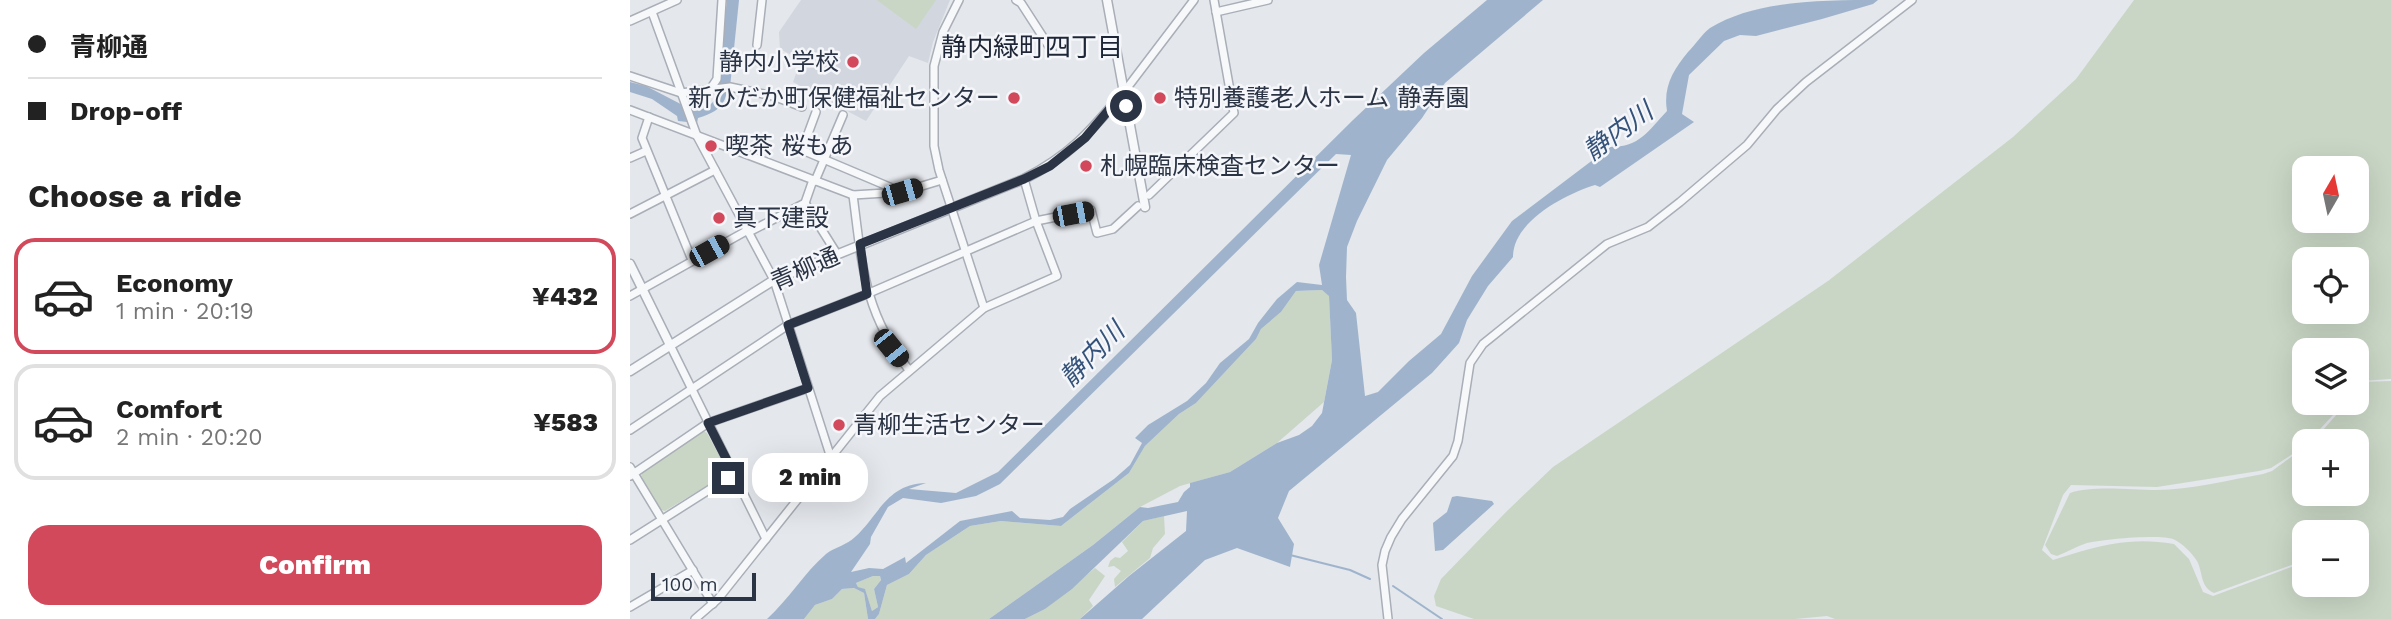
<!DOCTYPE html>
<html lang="en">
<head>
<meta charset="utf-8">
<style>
  body { margin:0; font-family:"Work Sans","Noto Sans JP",sans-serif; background:#f2f2f2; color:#222; height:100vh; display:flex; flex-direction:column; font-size:26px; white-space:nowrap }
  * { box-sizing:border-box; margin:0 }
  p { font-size:23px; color:#767676 }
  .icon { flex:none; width:38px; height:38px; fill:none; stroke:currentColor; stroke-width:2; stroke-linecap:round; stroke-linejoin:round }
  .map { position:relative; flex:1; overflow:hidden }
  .sheet { display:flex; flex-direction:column; background:#fff; width:630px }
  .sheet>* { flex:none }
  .hud { display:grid; align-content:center; height:154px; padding:0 28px; background:#fff }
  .needle { width:46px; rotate:9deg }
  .fabs { position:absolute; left:1662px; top:156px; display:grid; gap:14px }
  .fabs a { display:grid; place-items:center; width:77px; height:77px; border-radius:14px; background:#fff; box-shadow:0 7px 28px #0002; font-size:35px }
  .scale { position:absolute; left:21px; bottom:18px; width:105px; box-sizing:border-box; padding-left:7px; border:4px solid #2b3445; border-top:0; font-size:19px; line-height:24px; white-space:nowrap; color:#2b3445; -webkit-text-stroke:5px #f4f6f9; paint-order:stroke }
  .end { position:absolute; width:32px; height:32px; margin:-16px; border:9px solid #2b3445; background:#fff; box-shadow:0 0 0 4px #fff }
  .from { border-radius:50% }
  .bubble { position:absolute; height:49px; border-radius:21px; background:#fff; box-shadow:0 7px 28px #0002; font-size:23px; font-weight:800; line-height:49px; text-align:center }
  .car { position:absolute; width:21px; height:42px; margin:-21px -10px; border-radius:9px; box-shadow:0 0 5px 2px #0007; background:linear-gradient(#222 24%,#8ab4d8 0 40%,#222 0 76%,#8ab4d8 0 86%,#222 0) }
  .hud b { display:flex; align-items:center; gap:24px; height:66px; font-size:26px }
  .hud b+b { border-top:2px solid #e0e0e0 }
  .hud i { width:18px; height:18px; background:#222 }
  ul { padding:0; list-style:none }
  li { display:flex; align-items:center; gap:21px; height:116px; margin:0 14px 10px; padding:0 14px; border:4px solid #e0e0e0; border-radius:21px }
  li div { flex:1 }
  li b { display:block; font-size:26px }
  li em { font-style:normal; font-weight:800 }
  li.on { border-color:#d1495b }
  li>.icon { width:63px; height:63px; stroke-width:1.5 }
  h2 { padding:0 28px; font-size:32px; line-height:84px }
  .button { display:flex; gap:14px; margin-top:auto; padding:14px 28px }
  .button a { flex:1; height:80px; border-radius:21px; background:#d1495b; color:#fff; font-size:28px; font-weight:800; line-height:80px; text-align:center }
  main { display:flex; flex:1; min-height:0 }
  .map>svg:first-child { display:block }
</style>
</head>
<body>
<main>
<section class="sheet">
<div class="hud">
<b><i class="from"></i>青柳通</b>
<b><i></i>Drop-off</b>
</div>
<h2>Choose a ride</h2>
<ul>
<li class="on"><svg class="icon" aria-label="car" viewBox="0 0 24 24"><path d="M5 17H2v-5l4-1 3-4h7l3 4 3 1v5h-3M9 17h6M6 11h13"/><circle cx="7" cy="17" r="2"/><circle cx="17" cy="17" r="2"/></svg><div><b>Economy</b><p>1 min · 20:19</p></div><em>¥432</em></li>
<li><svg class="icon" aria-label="car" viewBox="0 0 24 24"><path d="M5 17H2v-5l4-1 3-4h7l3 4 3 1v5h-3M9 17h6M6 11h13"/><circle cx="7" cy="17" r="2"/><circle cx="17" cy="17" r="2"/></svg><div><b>Comfort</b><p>2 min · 20:20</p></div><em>¥583</em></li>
</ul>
<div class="button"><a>Confirm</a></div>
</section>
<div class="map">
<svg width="1761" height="619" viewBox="0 0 1761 619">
  <rect width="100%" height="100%" fill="#e4e7ec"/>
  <path fill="#d2d6de" d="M171,0H320L303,42L298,63L279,56L236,121L163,82L171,60L150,49L149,32Z"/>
  <g fill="#c9d6c5" fill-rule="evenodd">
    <path d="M247,0H306L286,29Z"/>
    <path d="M1504,0H1761V379L1731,381L1727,383V350H1675V402L1714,403L1679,441H1675V446L1641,468L1629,471L1527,487L1441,485L1433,495L1412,550L1423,560C1466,546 1499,536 1544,544L1559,559L1573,592L1583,596L1675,562V584H1727V578L1731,583L1727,576V532H1675V560L1584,593C1570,587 1573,572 1567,561C1562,553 1552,543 1543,539C1529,534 1473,539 1457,543C1447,546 1437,552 1427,556L1421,554L1415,545L1440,493C1463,485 1502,490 1526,490C1561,490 1598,480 1633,474L1642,471L1675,447V494H1727V441H1689L1692,431L1717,403L1727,402V387L1731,382L1761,381V619H1205L1197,616L1165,619H844L806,606L804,596L811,579L876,512L923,467L1198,281L1383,137L1446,79ZM1675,168H1727V220H1675ZM1675,259H1727V312H1675Z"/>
    <path d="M692,290L699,295L702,360L694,402L647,443L600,472L550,486L510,507L463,545L359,619H245L249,614L257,585L279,574L296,555L340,526L371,521L431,526L499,473L515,446L549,414L566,403L626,339L631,329L651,312L666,291Z"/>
    <path d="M73,431L77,433L97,470L96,474L35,511L31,510L11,477L12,473Z"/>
    <path d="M534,516L535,534L523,548L520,558L485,587L484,579L491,571L484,566L478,567L480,561L485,557L490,558L498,551L492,542L513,521Z"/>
    <path d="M465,568L475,576L459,600L463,606L450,619H395L415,609Z"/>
    <path d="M243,576H250L251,580L244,589L248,607L242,611L235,590L228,587L226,583Z"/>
    <path d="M224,588L234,593L238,619H174L185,605L202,599L212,589Z"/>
  </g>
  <g fill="#9fb4cc" fill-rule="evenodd">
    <path d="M857,0H913L815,83L792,118L757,160L727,221L717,247L716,277L717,300L726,313L735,396L748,392L779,361L811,334L842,276L882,221L980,147C1010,147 1018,131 1037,111C1033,87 1043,70 1058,52C1065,45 1072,34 1080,28C1125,0 1195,0 1248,0L1243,4L1192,19L1126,36L1110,35L1094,41L1059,75L1052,114L1064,122L970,187L965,185C936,194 883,221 883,257L858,286L837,320L829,343L802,373L659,491L648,518L664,544L660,567L607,548L575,560L512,619H450L499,576L556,531L557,511L513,521L442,589L415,609L395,619H359L463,545L510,507L518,508L548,502L554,492L560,487V483L600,472L647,443L669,435L682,426L692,413L702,360L699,296L692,290L666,291L651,312L631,329L626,339L566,403L549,414L515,446L499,473L431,526L371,521L340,526L296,555L279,574L257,585L249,614L245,619H238L234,593L224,588L212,589L202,599L185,605L174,619H137C159,599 174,573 196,554C205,547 217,545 225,537C249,516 256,484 296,483L279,489L326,493L368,472L723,120L794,53ZM706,154L721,155L689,265L692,285L667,282L647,299L628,323L619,339L590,363L576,383L557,401L518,425L505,438L512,443L500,465L484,479L440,509L433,517L420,520L390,518L382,511L330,521L276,563L275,557L253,569L239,568L221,572L240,544L241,537L258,507L273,498L311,503L346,496L370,484ZM243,576H250L251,580L244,589L248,607L242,611L235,589L228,587L226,583Z"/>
    <path d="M93,72L99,73C97,99 96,110 68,118L67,123L48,121L47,116L22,99L0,92V82L16,86L64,111C87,108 90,92 93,72Z"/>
    <path d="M827,496L862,501L864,504L813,550L805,551L803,523L817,512L822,497Z"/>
  </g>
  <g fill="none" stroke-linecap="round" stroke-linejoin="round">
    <g stroke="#9fb4cc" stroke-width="2">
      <path d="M660,555L720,570L740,579"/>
      <path d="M763,586L812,619"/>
    </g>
    <path stroke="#9fb4cc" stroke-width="12" d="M94,87L103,0"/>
    <g stroke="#a9aeb7" stroke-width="10">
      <g id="minor">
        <path d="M329,0L313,32L304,66V146L309,170L354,308"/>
        <path d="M386,0L391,3L422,51"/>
        <path d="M22,12L67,136L144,280L201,458"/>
        <path d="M586,12L638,0"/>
        <path d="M0,21L47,0"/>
        <path d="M127,45L132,0"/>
        <path d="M0,76L51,93L100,87L143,96L172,107"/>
        <path d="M81,88L87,79L92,0"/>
        <path d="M494,92L564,0"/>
        <path d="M0,110L223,195L272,192L312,180"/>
        <path d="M186,112L172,150L269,191"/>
        <path d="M19,117L12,138L62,260"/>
        <path d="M0,158L16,151"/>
        <path d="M185,181L213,115"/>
        <path d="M223,195C232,265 234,313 279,370"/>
        <path d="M519,195L604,113L584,0"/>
        <path d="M175,203L207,254"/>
        <path d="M0,214L85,170"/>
        <path d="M119,232L175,203L183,180"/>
        <path d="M0,296L118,230"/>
        <path d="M40,345L136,539"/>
        <path d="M0,430L158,325L237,294L406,221L461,210L467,233L483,229L508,206"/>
        <path d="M0,467L83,604"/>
        <path d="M0,476L78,423L178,388"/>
        <path d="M0,540L104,474"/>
        <path d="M0,607L63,570"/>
        <path d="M65,619L88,599L250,396L354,308L427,276L406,221L394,179"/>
        <path d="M758,619L752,565L755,551L761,537L772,519L823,456L828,441L840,363L853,344L977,244L1018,227L1050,202L1117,145L1147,109L1176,82L1282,0"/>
      </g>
    </g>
    <g stroke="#a9aeb7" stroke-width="11">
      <g id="tertiary">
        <path d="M477,0L515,207"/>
        <path d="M0,264L40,345"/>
        <path d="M0,371L144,280L394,179C441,155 460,132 494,92"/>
      </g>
    </g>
    <use href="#minor" stroke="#f7f8fa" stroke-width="7"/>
    <use href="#tertiary" stroke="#f7f8fa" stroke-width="8"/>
  </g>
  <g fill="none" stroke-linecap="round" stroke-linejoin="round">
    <path stroke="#2b3445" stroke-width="9" d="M98,478L104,474L78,423L178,388L158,325L237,294L230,244L394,179L420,166L455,138L494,92L496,106"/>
  </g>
  <g fill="#d1495b" stroke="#f4f6f9" stroke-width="2.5">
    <circle cx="223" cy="62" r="7"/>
    <circle cx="384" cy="98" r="7"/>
    <circle cx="530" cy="98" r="7"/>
    <circle cx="81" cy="146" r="7"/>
    <circle cx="456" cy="166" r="7"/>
    <circle cx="89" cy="218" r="7"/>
    <circle cx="209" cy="425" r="7"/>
  </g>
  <g text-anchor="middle" stroke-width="5" stroke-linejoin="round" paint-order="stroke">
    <g font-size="24" fill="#2b3445" stroke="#f4f6f9" text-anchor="start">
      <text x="209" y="70" text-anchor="end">静内小学校</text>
      <text x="370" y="106" text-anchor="end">新ひだか町保健福祉センター</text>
      <text x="544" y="106">特別養護老人ホーム 静寿園</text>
      <text x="95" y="154">喫茶 桜もあ</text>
      <text x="470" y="174">札幌臨床検査センター</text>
      <text x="103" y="226">真下建設</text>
      <text x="223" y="433">青柳生活センター</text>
    </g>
    <g font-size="24" fill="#2b3445" stroke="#f4f6f9">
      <text transform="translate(175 269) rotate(-24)" y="8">青柳通</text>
    </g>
    <g font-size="26" fill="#1d2536" stroke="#f4f6f9">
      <text x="402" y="56">静内緑町四丁目</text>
    </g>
    <g font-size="26" font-style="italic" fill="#34527a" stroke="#f4f6f9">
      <text transform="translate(988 131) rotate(-36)" y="9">静内川</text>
      <text transform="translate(462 354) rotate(-45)" y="9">静内川</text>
    </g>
  </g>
</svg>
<div class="fabs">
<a><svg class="needle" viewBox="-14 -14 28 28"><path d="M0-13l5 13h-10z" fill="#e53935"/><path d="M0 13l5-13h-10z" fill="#767676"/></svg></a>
<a><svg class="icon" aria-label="locate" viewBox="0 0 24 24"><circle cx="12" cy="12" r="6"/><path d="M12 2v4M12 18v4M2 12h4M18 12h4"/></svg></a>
<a><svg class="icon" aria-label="layers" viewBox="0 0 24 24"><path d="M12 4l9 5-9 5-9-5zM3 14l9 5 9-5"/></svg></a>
<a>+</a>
<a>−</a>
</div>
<div class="scale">100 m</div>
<i class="end from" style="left:496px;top:106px"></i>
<i class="end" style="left:98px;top:478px"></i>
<div class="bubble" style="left:122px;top:453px;width:116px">2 min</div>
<i class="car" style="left:272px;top:192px;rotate:74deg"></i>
<i class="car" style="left:443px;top:214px;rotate:79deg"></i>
<i class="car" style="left:79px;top:251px;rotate:61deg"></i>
<i class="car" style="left:261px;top:348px;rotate:141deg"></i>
</div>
</main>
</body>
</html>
